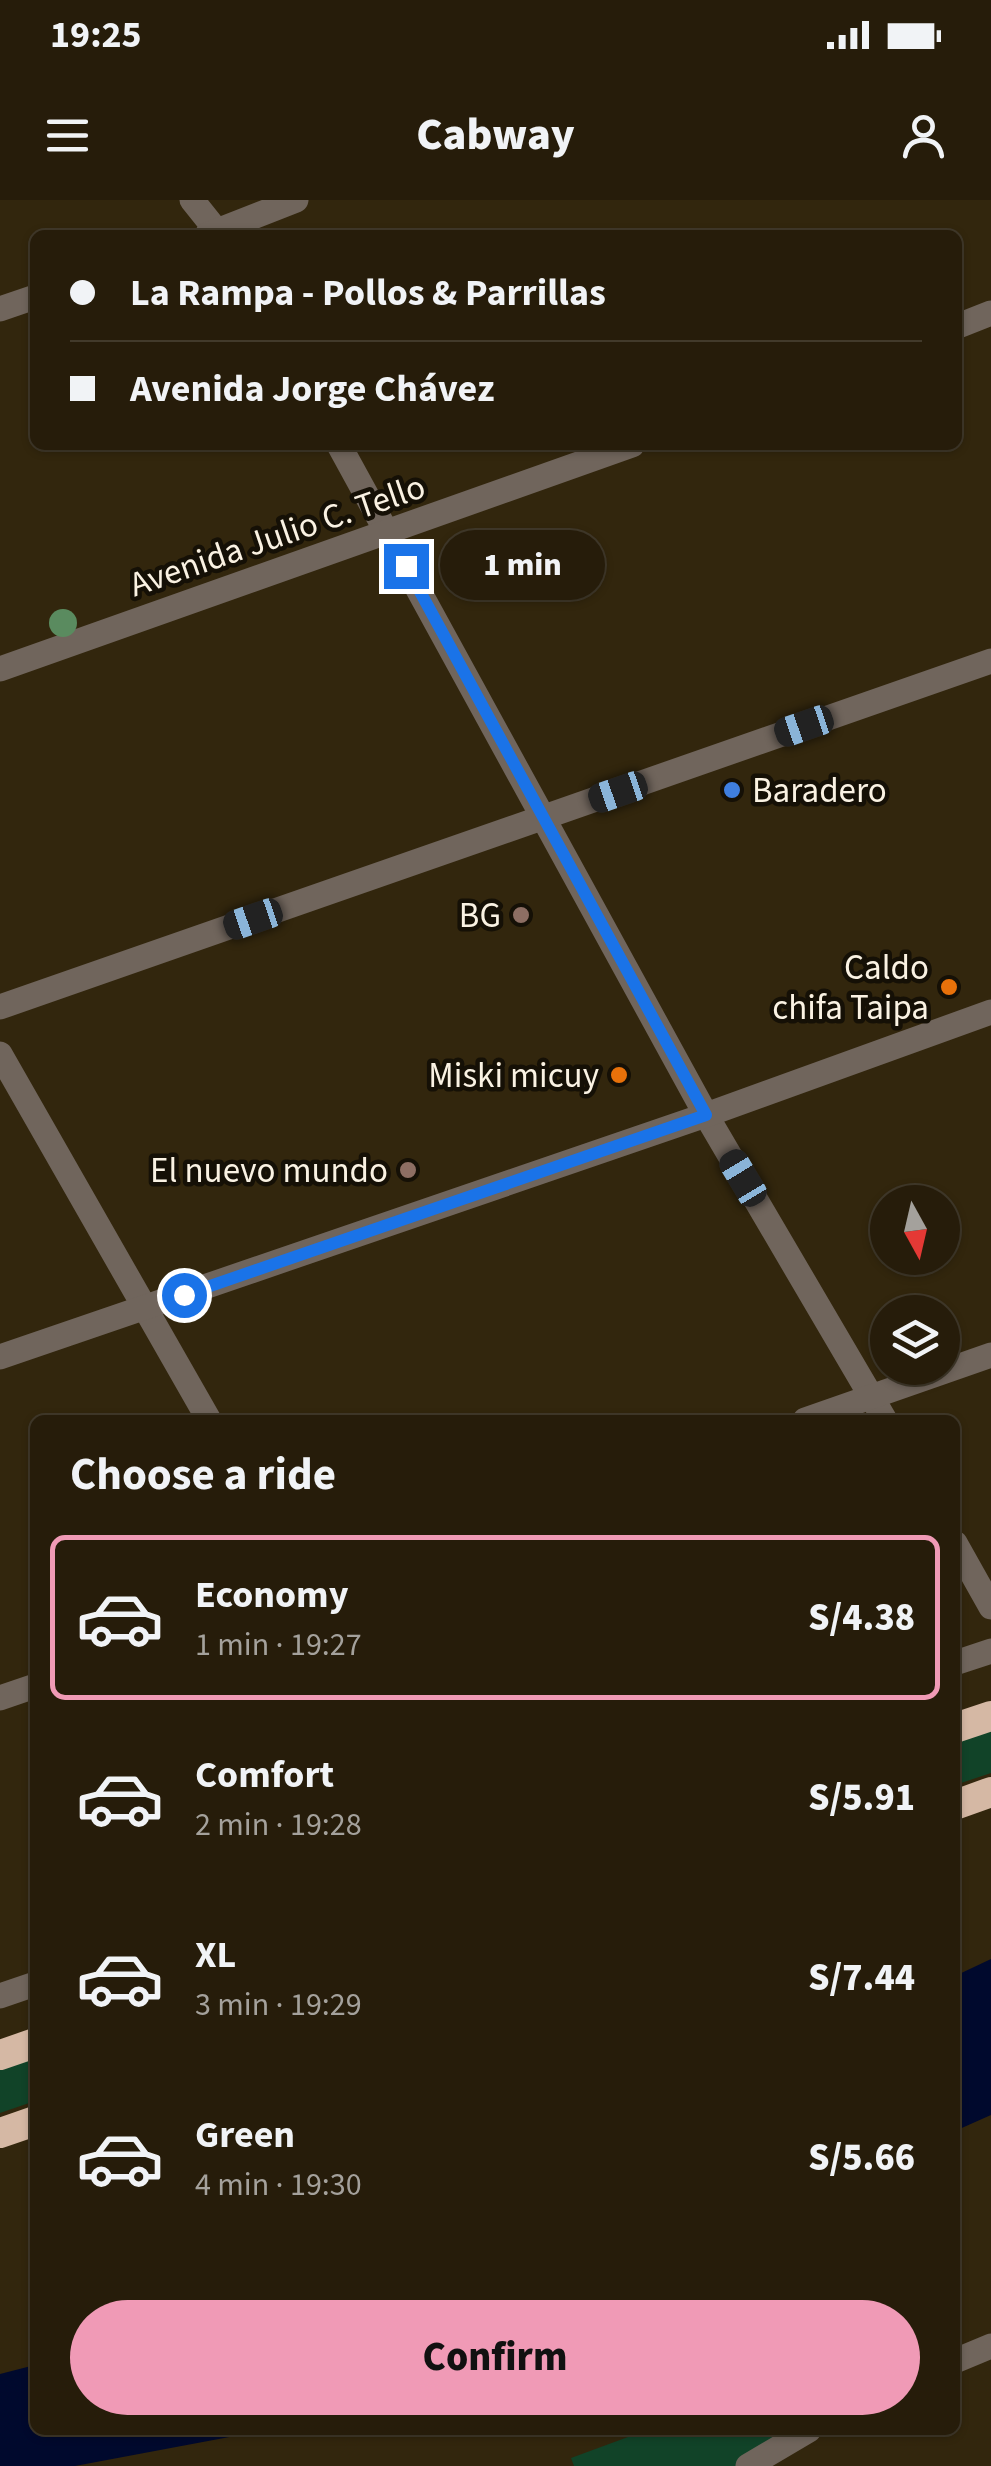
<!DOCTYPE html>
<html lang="en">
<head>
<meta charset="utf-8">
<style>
  body { margin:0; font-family:"Source Sans 3",sans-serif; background:#322918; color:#f1f3f6; height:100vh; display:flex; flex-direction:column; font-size:38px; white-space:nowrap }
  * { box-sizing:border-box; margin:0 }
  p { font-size:32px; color:#a4a19c }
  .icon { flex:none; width:55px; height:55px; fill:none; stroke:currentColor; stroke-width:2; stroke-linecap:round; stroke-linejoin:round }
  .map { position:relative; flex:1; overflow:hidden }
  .details { position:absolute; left:30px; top:1215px; width:930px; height:1020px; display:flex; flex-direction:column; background:#261c0a; border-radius:15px; box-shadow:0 2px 8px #0004,0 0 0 2px #423a2b }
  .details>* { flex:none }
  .top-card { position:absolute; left:30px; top:30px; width:932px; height:220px; border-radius:15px; box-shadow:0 2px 8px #0004,0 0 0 2px #423a2b; display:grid; align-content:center; height:220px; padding:0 40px; background:#261c0a }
  .needle { width:65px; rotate:172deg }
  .controls { position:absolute; left:870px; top:985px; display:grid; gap:20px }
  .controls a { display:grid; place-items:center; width:90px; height:90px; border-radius:50%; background:#261c0a; box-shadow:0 2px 8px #0004,0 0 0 2px #423a2b; font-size:50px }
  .end { position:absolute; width:45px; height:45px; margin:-22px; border:12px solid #1a73e8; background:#fff; box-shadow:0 0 0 5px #fff }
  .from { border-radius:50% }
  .bubble { position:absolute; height:70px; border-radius:35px; background:#261c0a; box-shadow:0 2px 8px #0004,0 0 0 2px #423a2b; font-size:32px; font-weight:800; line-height:70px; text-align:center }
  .car { position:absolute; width:30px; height:60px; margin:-30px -15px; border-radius:12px; box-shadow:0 0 8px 2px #0007; background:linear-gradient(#222 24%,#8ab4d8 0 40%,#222 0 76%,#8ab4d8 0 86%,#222 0) }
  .top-card b { display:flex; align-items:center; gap:35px; height:95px; font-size:38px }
  .top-card b+b { border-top:2px solid #423a2b }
  .top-card i { width:25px; height:25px; background:#f1f3f6 }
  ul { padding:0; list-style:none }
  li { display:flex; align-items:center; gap:30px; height:165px; margin:0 20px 15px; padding:0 20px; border:5px solid transparent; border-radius:15px }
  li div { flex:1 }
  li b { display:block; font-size:38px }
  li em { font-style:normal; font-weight:800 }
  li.on { border-color:#f09ab6 }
  li>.icon { width:90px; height:90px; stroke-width:1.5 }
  h2 { padding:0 40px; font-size:45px; line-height:120px }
  .cta { display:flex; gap:20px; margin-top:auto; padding:20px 40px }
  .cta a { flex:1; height:115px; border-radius:60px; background:#f09ab6; color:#111; font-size:40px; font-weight:800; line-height:115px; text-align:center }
  .status { display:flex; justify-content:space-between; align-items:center; height:70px; padding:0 50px; background:#261c0a; direction:ltr }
  .status svg { height:28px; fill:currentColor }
  header { display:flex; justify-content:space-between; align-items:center; height:130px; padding:0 40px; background:#261c0a; font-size:45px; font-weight:800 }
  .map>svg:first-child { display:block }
</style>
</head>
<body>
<div class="status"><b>19:25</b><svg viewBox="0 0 49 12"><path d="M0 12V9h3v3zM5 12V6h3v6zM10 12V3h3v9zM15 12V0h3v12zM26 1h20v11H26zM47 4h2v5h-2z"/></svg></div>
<header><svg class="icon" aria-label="menu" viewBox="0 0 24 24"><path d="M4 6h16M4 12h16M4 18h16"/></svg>Cabway<svg class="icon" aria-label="person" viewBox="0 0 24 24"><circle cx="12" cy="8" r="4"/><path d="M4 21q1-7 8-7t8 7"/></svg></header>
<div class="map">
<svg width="991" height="2266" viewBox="0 0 991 2266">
  <rect width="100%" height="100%" fill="#32260d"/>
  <g fill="#114328">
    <path d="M991,1530V1573L955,1585V1542Z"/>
    <path d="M35,1857V1901L0,1913V1869Z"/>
    <path d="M647,2230H802L742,2266H574L571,2258Z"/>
  </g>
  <g fill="#00092d">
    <path d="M991,1759V1915L955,1931V1776Z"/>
    <path d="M35,2165V2230H266L75,2266H0V2174Z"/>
  </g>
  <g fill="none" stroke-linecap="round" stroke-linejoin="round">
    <g stroke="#70655c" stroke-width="25">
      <path d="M192,0L220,35"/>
      <path d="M207,35L296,0"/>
      <path d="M0,109L35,97"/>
      <path d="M958,126L991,113"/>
      <path d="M339,245L706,915L885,1220"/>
      <path d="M0,469L632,245"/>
      <path d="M0,807L991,461"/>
      <path d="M0,854L209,1220"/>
      <path d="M0,1157L706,915L991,812"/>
      <path d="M805,1220L991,1155"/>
      <path d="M955,1343L991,1407"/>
      <path d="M955,1463L991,1451"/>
      <path d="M0,1498L35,1486"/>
      <path d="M0,1796L35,1784"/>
      <path d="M955,2161L991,2146"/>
      <path d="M748,2266L809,2230"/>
    </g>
    <g stroke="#d5b8a4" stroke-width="30">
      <path d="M955,1528L991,1516"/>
      <path d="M955,1605L991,1592"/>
      <path d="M0,1855L35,1843"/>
      <path d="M0,1933L35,1921"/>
    </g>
  </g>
  <circle fill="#5a8b5f" cx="63" cy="423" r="14"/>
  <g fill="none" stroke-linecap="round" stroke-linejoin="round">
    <path stroke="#1a73e8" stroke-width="12" d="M184,1095L706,915L406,366"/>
  </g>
  <circle fill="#3f7fe0" stroke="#151006" stroke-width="4" cx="732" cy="590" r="10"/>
  <g fill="#8d6e63" stroke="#151006" stroke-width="4">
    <circle cx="521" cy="715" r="10"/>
    <circle cx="408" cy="970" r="10"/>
  </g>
  <g fill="#e8710a" stroke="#151006" stroke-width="4">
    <circle cx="949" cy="787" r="10"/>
    <circle cx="619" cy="875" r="10"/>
  </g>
  <g text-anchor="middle" stroke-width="9" stroke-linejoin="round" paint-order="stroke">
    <g font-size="35" fill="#faf2e3" stroke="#151006">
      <text transform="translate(277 335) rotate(-19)" y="12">Avenida Julio C. Tello</text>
    </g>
    <g font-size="35" fill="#faf2e3" stroke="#151006" text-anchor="end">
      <text x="752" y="602" text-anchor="start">Baradero</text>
      <text x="501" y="727">BG</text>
      <text x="929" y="779">Caldo<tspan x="929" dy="40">chifa Taipa</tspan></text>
      <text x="599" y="887">Miski micuy</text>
      <text x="388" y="982">El nuevo mundo</text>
    </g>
  </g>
</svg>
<div class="controls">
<a><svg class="needle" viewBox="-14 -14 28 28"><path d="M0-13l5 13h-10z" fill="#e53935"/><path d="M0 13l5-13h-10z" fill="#a4a19c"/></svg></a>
<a><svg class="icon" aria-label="layers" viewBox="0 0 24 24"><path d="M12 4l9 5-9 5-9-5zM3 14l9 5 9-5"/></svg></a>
</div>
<i class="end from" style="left:184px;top:1095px"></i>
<i class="end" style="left:406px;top:366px"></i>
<div class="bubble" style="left:440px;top:330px;width:165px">1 min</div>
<i class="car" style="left:804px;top:526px;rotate:251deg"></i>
<i class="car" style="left:618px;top:592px;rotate:251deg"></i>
<i class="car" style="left:253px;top:719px;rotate:251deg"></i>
<i class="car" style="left:743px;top:978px;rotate:329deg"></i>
<div class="top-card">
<b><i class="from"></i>La Rampa - Pollos &amp; Parrillas</b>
<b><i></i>Avenida Jorge Chávez</b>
</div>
<section class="details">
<h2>Choose a ride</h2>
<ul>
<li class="on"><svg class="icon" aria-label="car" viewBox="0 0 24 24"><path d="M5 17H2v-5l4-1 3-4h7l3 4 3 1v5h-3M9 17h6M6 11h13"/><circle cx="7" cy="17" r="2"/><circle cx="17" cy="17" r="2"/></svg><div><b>Economy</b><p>1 min · 19:27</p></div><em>S/4.38</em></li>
<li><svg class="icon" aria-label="car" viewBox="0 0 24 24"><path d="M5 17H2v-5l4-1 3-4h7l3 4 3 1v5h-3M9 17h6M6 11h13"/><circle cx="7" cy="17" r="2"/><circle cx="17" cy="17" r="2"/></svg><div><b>Comfort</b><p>2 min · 19:28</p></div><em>S/5.91</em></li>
<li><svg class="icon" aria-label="car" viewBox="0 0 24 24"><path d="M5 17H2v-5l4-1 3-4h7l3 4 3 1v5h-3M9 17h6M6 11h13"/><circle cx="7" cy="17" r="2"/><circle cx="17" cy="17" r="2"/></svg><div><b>XL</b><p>3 min · 19:29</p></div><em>S/7.44</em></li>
<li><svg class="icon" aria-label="car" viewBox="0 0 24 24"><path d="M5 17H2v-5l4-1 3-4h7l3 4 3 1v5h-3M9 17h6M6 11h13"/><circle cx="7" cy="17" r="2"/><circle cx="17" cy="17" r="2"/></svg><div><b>Green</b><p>4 min · 19:30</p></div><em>S/5.66</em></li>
</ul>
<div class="cta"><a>Confirm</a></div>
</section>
</div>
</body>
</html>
